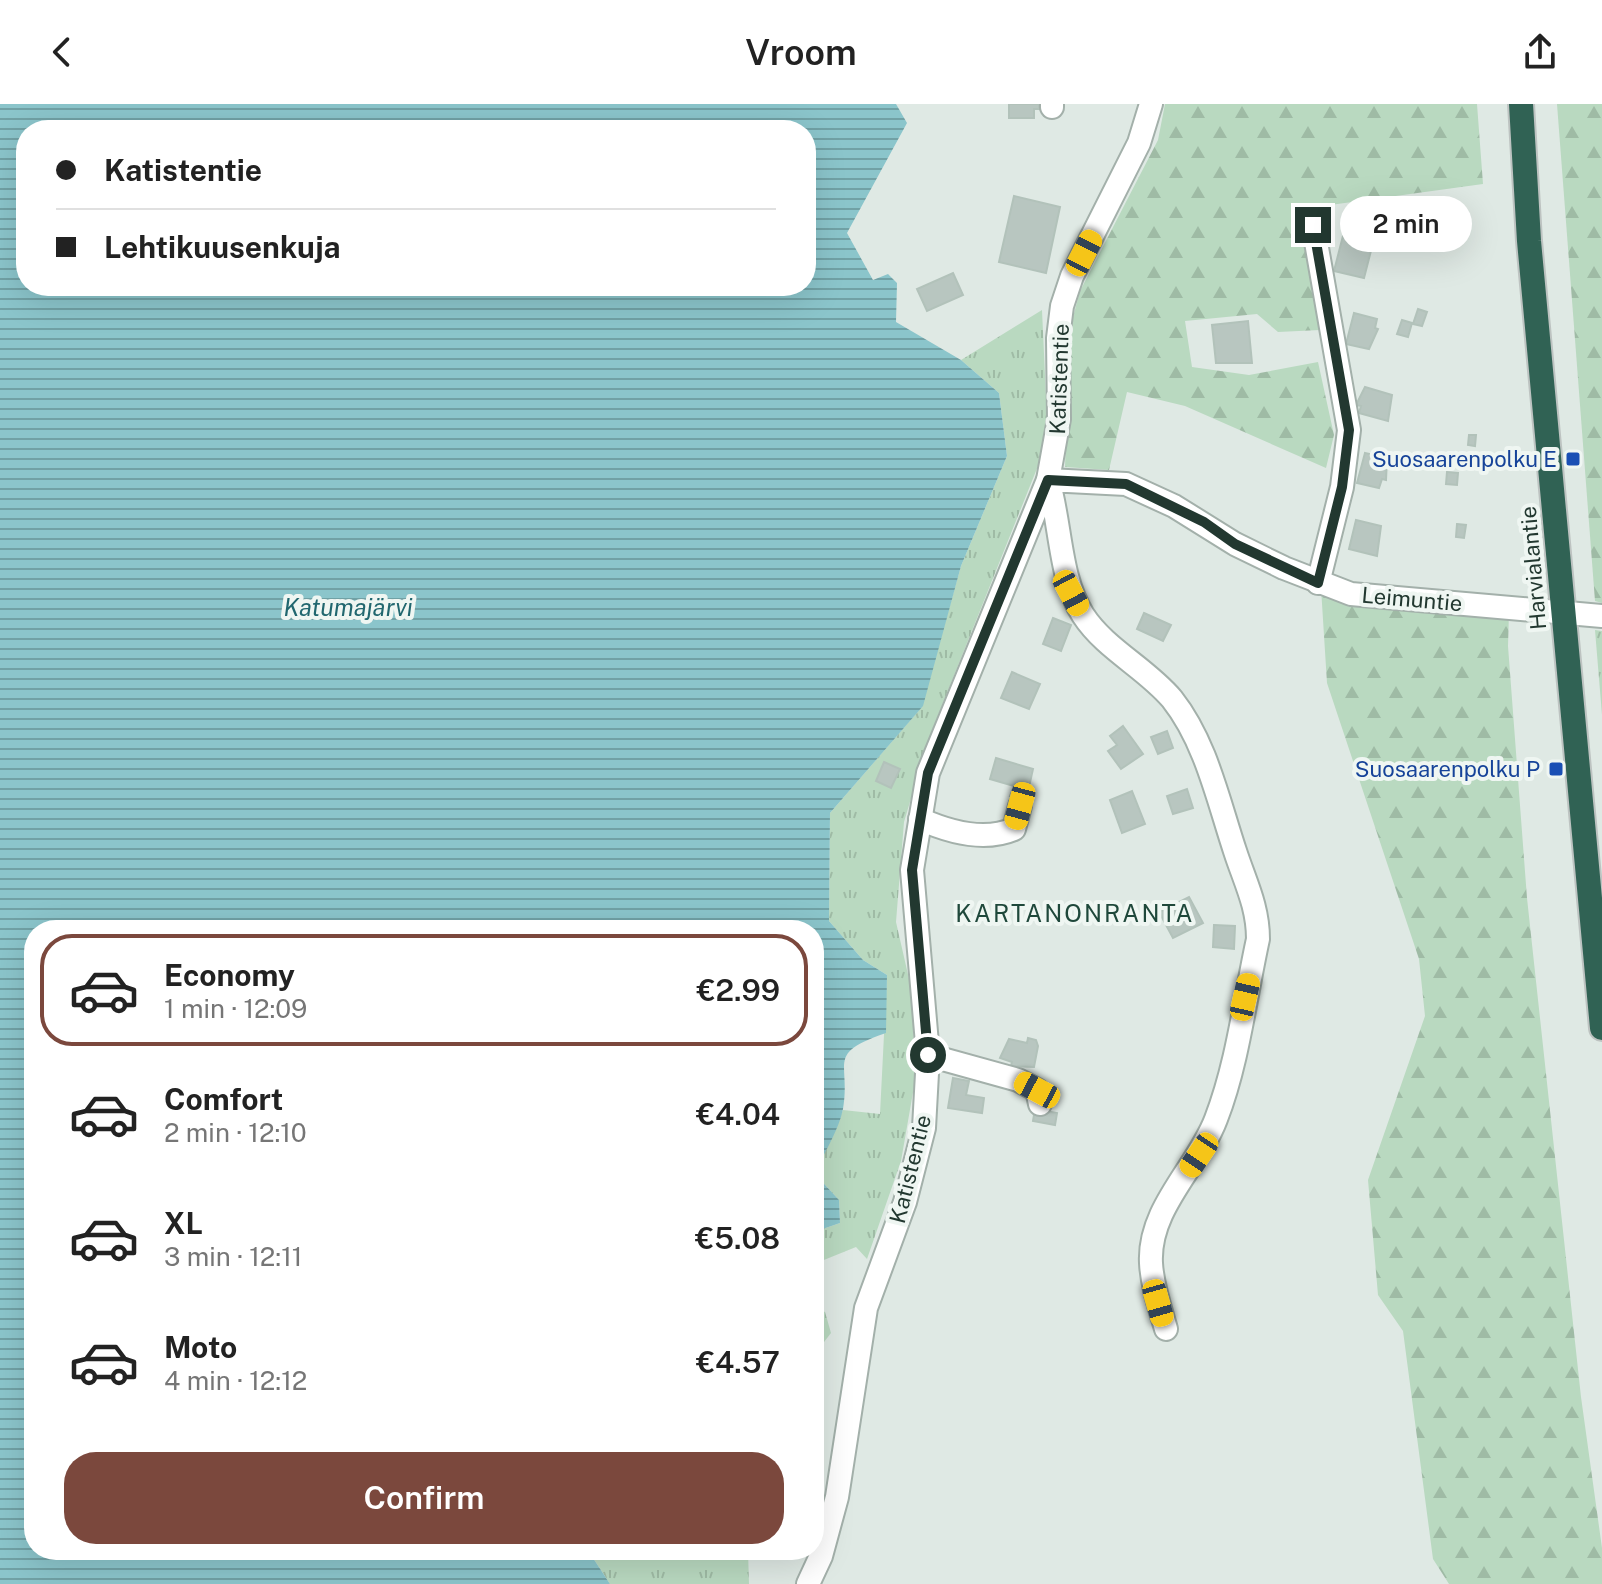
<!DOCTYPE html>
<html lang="en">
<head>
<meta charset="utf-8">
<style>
  body { margin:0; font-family:"Public Sans",sans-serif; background:#f6f6f6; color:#222; height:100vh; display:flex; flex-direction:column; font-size:30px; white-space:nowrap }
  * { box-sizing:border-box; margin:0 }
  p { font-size:26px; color:#767676 }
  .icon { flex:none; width:44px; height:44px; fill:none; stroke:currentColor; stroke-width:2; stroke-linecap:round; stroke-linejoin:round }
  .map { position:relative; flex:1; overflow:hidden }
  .sheet { position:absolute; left:24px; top:816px; width:800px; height:640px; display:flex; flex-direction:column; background:#fff; border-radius:32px; box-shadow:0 8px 32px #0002 }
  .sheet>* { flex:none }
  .hud { position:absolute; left:16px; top:16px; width:800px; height:176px; border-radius:32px; box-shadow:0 8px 32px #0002; display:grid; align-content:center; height:176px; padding:0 40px; background:#fff }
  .end { position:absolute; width:36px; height:36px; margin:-18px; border:10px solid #223830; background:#fff; box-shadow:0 0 0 4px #fff }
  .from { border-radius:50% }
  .bubble { position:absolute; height:56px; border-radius:28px; background:#fff; box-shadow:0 8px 32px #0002; font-size:26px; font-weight:600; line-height:56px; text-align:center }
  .car { position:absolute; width:24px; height:48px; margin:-24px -12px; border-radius:10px; box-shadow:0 0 6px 2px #0007; background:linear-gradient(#f5c518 24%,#345 0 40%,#f5c518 0 76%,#345 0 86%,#f5c518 0) }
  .hud b { display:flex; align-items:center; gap:28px; height:76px; font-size:30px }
  .hud b+b { border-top:2px solid #e0e0e0 }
  .hud i { width:20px; height:20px; background:#222 }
  ul { padding:14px 0 0; list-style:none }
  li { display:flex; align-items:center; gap:24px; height:112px; margin:0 16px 12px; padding:0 24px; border:4px solid transparent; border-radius:32px }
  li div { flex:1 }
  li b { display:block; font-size:30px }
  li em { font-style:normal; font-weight:600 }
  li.selected { border-color:#7b483d }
  li>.icon { width:72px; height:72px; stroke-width:1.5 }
  .primary-button { display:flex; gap:16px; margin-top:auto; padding:16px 40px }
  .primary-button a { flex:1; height:92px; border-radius:32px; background:#7b483d; color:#fff; font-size:32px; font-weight:600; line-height:92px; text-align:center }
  header { display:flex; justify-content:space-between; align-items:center; height:104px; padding:0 40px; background:#fff; font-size:36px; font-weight:600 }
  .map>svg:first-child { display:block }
</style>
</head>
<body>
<header><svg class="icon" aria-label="back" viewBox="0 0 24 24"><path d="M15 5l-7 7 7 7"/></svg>Vroom<svg class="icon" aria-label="share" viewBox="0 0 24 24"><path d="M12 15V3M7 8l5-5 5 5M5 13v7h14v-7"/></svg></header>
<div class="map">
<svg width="1602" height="1480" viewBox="0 0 1602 1480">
  <defs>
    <pattern id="grass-tufts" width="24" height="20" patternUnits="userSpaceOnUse" patternTransform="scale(2)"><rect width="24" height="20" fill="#b9d9c0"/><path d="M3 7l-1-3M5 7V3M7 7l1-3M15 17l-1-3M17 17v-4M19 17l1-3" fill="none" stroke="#9fbba5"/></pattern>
    <pattern id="forest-firs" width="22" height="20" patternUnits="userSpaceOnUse" patternTransform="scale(2)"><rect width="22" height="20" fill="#b9d9c0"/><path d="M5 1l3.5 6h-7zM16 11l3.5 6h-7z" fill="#9fbba5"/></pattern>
    <pattern id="water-rules" width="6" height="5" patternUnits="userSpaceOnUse" patternTransform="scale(2)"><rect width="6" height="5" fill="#8bc5cb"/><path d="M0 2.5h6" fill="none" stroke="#71a1a5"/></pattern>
  </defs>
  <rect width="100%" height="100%" fill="#dfe9e4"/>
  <g fill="url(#grass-tufts)">
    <path d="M1042,206L1048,337L929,634L904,718L896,818L912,888L915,977L901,1057L867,1155L856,1143L814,1160V1128L840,1119L839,1096L815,1070L843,1006L880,1010L887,871L863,856L829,817L830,709L921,604L961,462L1007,352L999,289L961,256Z"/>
    <path d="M1595,526L1602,527V611Z"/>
    <path d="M814,1203L825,1208L831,1229L814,1251Z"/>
    <path d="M606,1446H748L749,1480H610L593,1454L607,1449Z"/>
  </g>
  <g fill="url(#forest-firs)">
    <path d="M1165,0H1477L1483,80L1301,105L1320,226L1278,228L1257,210L1185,217L1192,263L1249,271L1318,258L1334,331L1326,364L1185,302L1127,288L1109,366L1065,363L1069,251L1073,213L1080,187L1158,36Z"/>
    <path d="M1557,0H1602V499L1595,497Z"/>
    <path d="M1321,484L1509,508L1508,542L1527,794L1581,1293L1602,1444V1480H1449L1433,1455L1403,1227L1378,1191L1368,1076L1425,912L1419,855L1327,579Z"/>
  </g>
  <path fill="url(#water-rules)" fill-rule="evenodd" d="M0,0H896L907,19L847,129L873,176L888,170L897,179L896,218L961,256L999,289L1007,352L961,462L923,602L830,709L829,817L863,856L887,871L886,929C825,950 851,957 843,1005C839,1026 823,1050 815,1070L839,1096L840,1119L814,1128V826H34V1446H606L608,1449L593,1454L610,1480H0ZM26,26H806V182H26Z"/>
  <g fill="#b8c6c0" stroke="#b2c2ba" stroke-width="2">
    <path d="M1009,0H1039V5H1034V14H1009Z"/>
    <path d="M1014,92L1060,103L1046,169L999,158Z"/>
    <path d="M1345,124L1375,131L1364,174L1334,167Z"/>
    <path d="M953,169L963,191L927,207L917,185Z"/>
    <path d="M1418,205L1427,208L1422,222L1413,220Z"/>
    <path d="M1354,209L1377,215L1375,224L1378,225L1369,245L1346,240Z"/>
    <path d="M1402,216L1412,219L1408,233L1397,230Z"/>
    <path d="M1248,217L1252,259H1216L1212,221Z"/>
    <path d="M1365,283L1392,291L1388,317L1359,309L1361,302L1356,301Z"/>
    <path d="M1469,331H1476L1475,342L1468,341Z"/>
    <path d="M1365,349L1387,354L1386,376L1382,375L1379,384L1357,379Z"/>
    <path d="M1447,368L1458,369L1457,381L1446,380Z"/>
    <path d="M1356,416L1381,422L1377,452L1349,445Z"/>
    <path d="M1457,420L1466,421L1464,434L1456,433Z"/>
    <path d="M1144,509L1171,521L1163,537L1137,525Z"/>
    <path d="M1053,514L1071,521L1061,547L1043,540Z"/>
    <path d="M1012,568L1040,580L1029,605L1001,594Z"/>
    <path d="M1123,622L1143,650L1121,665L1108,647L1117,641L1110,632Z"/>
    <path d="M1167,627L1173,644L1158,650L1151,633Z"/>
    <path d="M996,654L1033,665L1025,701L1010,692L1014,682L990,675Z"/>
    <path d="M884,658L900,665L891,684L876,677Z"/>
    <path d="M1187,685L1193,704L1173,710L1167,692Z"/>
    <path d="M1132,687L1145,720L1122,729L1110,696Z"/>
    <path d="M1189,793L1203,819L1173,834L1159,808Z"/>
    <path d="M1214,821L1235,822L1234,845L1213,843Z"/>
    <path d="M1028,934L1036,936L1038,942L1034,963L1011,962L1012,958L1000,954L1009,935L1027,939Z"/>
    <path d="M953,974L969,977L966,991L984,994L982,1009L948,1004Z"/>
    <path d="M1035,1005L1057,1009L1055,1021L1033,1017Z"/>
  </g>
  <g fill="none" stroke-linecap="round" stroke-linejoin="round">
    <g stroke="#a3b0aa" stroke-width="26">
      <g id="minor">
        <path d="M1052,3V0"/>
        <path d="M1313,121L1349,326L1342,383L1318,479"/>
        <path d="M920,715C949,728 984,738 1014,725L1020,702"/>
        <path d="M928,951L1018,976L1037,986L1040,1000"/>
        <path d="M1166,1225C1160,1204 1152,1181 1151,1159C1148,1104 1198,1063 1216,1015C1238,958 1245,894 1258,835C1258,802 1245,778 1235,747C1218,696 1206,638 1172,595C1146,564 1105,545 1083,511C1059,474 1061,419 1048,376L1126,380L1174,402L1235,440L1284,464L1351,490L1602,512"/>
        <path d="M808,1480L821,1452L837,1393L866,1204L905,1098L924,1024L928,951L912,766L928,669L1048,376L1059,315L1058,234L1062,202L1072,172L1139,39L1151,0"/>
      </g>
    </g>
    <g stroke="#bdc3c1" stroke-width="28">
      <path id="highway" d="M1521,0L1529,137L1602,924"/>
    </g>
    <use href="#minor" stroke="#fff" stroke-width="22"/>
    <use href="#highway" stroke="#306254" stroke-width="24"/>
  </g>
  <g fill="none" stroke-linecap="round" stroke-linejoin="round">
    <path stroke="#223830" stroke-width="10" d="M928,951L912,766L928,669L1048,376L1126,380L1204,418L1235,440L1318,479L1342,383L1349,326L1313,121"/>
  </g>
  <g fill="#1a4fb4" stroke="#eff6f2" stroke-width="3">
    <rect x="1565" y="347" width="16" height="16" rx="4"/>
    <rect x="1548" y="657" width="16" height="16" rx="4"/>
  </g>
  <g text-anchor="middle" stroke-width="8" stroke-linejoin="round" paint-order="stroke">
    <g font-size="22" fill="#223830" stroke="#eff6f2">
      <text transform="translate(1059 275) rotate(-88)" y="8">Katistentie</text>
      <text transform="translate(1533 464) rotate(-95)" y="8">Harvialantie</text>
      <text transform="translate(1412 495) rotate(5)" y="8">Leimuntie</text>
      <text transform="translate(910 1065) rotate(-76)" y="8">Katistentie</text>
    </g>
    <g font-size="22" fill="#164399" stroke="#eff6f2" text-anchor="end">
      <text x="1557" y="363">Suosaarenpolku E</text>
      <text x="1540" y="673">Suosaarenpolku P</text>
    </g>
    <g font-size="24" font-style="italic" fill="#21676f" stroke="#eff6f2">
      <text x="348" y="512">Katumajärvi</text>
    </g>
    <g font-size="24" letter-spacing="2" fill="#1f483b" stroke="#eff6f2">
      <text x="1075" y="818">KARTANONRANTA</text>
    </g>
  </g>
</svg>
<i class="end from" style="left:928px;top:951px"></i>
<i class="end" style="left:1313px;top:121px"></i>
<div class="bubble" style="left:1340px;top:92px;width:132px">2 min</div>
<i class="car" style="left:1084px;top:149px;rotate:27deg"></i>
<i class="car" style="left:1071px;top:489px;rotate:152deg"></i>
<i class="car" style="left:1020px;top:702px;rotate:195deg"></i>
<i class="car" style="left:1245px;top:893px;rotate:13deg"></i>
<i class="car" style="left:1037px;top:986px;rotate:298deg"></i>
<i class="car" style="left:1199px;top:1051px;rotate:214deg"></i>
<i class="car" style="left:1158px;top:1199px;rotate:164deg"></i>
<div class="hud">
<b><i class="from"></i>Katistentie</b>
<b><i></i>Lehtikuusenkuja</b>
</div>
<section class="sheet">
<ul>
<li class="selected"><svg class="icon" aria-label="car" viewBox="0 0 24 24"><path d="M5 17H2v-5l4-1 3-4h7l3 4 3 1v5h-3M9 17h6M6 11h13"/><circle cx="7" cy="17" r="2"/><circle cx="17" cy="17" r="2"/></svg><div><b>Economy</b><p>1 min · 12:09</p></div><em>€2.99</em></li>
<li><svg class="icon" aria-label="car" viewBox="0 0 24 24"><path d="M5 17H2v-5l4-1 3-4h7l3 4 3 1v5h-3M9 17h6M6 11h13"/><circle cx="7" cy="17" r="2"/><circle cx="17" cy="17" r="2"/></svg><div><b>Comfort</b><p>2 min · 12:10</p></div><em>€4.04</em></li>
<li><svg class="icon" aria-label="car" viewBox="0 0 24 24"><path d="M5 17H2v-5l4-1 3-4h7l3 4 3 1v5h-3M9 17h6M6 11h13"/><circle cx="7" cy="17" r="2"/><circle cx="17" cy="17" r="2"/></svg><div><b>XL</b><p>3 min · 12:11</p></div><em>€5.08</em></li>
<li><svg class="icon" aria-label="car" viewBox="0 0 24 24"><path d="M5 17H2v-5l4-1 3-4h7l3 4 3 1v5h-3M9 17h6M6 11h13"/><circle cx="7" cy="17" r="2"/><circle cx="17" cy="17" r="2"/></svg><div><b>Moto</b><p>4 min · 12:12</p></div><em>€4.57</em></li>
</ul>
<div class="primary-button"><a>Confirm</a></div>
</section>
</div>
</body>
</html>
